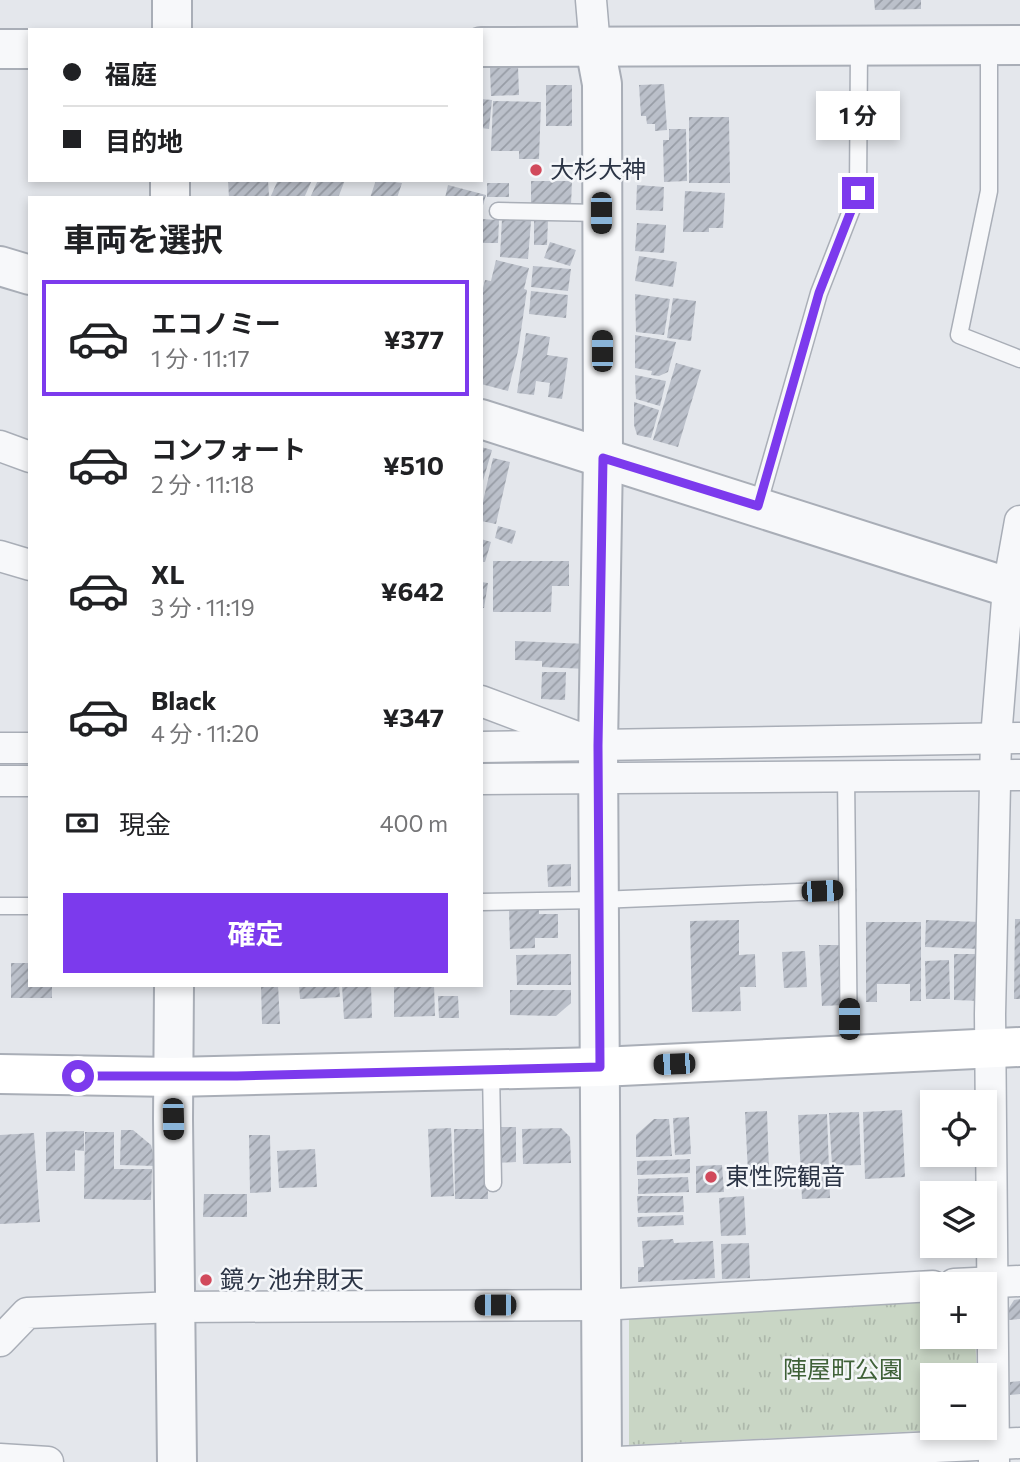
<!DOCTYPE html>
<html lang="ja">
<head>
<meta charset="utf-8">
<style>
  body { margin:0; font-family:Commissioner,"Noto Sans JP",sans-serif; background:#f2f2f2; color:#202124; height:100vh; display:flex; flex-direction:column; font-size:26px; white-space:nowrap }
  * { box-sizing:border-box; margin:0 }
  p { font-size:23px; color:#757577 }
  .icon { flex:none; width:38px; height:38px; fill:none; stroke:currentColor; stroke-width:2; stroke-linecap:round; stroke-linejoin:round }
  .map { position:relative; flex:1; overflow:hidden }
  .panel { position:absolute; left:28px; top:196px; width:455px; height:791px; display:flex; flex-direction:column; background:#fff; border-radius:0px; box-shadow:0 4px 10px #0003 }
  .panel>* { flex:none }
  .hud { position:absolute; left:28px; top:28px; width:455px; height:154px; border-radius:0px; box-shadow:0 4px 10px #0003; display:grid; align-content:center; height:154px; padding:0 35px; background:#fff }
  .fabs { position:absolute; left:920px; top:1090px; display:grid; gap:14px }
  .fabs a { display:grid; place-items:center; width:77px; height:77px; border-radius:0px; background:#fff; box-shadow:0 4px 10px #0003; font-size:35px }
  .end { position:absolute; width:32px; height:32px; margin:-16px; border:9px solid #7c3aed; background:#fff; box-shadow:0 0 0 4px #fff }
  .from { border-radius:50% }
  .bubble { position:absolute; height:49px; border-radius:0px; background:#fff; box-shadow:0 4px 10px #0003; font-size:23px; font-weight:700; line-height:49px; text-align:center }
  .car { position:absolute; width:21px; height:42px; margin:-21px -10px; border-radius:9px; box-shadow:0 0 5px 2px #0007; background:linear-gradient(#222 24%,#8ab4d8 0 40%,#222 0 76%,#8ab4d8 0 86%,#222 0) }
  .hud b { display:flex; align-items:center; gap:24px; height:66px; font-size:26px }
  .hud b+b { border-top:2px solid #e0e0e0 }
  .hud i { width:18px; height:18px; background:#202124 }
  ul { padding:0; list-style:none }
  li { display:flex; align-items:center; gap:21px; height:116px; margin:0 14px 10px; padding:0 21px; border:4px solid transparent; border-radius:0px }
  li div { flex:1 }
  li b { display:block; font-size:26px }
  li em { font-style:normal; font-weight:700 }
  li.current { border-color:#7c3aed }
  li>.icon { width:63px; height:63px; stroke-width:1.5 }
  h2 { padding:0 35px; font-size:32px; line-height:84px }
  .pay { display:flex; align-items:center; gap:18px; height:77px; padding:0 35px; font-size:26px }
  .pay p { margin-inline-start:auto }
  .cta { display:flex; gap:14px; margin-top:auto; padding:14px 35px }
  .cta a { flex:1; height:80px; border-radius:0px; background:#7c3aed; color:#fff; font-size:28px; font-weight:700; line-height:80px; text-align:center }
  .map>svg:first-child { display:block }
</style>
</head>
<body>
<div class="map">
<svg width="1020" height="1462" viewBox="0 0 1020 1462">
  <defs>
    <pattern id="park-tufts" width="24" height="20" patternUnits="userSpaceOnUse" patternTransform="scale(1.75)"><rect width="24" height="20" fill="#c9d6c5"/><path d="M3 7l-1-3M5 7V3M7 7l1-3M15 17l-1-3M17 17v-4M19 17l1-3" fill="none" stroke="#adb8ab"/></pattern>
    <pattern id="building-hatch" width="6" height="6" patternUnits="userSpaceOnUse" patternTransform="scale(1.75)"><rect width="6" height="6" fill="#bbc0ca"/><path d="M-1 1l2-2M0 6l6-6M5 7l2-2" fill="none" stroke="#989da6"/></pattern>
  </defs>
  <rect width="100%" height="100%" fill="#e4e7ec"/>
  <path fill="url(#park-tufts)" d="M933,1300V1337H975L977,1375L933,1376V1428H965L964,1429L629,1445V1315Z"/>
  <g fill="url(#building-hatch)">
    <path d="M874,0H921V9L875,10Z"/>
    <path d="M518,66L519,95L491,96L490,68Z"/>
    <path d="M664,84L667,130L655,131V124H647L646,116H641L639,85Z"/>
    <rect x="546" y="85" width="26" height="41"/>
    <path d="M481,99L492,100L489,129L481,128Z"/>
    <path d="M493,101L541,102L539,159H519V151H491Z"/>
    <path d="M689,117H729L730,183H689Z"/>
    <path d="M669,129H686L687,181L664,182L663,140H669Z"/>
    <path d="M228,180H268L269,196L229,198Z"/>
    <path d="M278,180H312L304,198H270Z"/>
    <path d="M318,180H345L338,198H310Z"/>
    <path d="M376,180L402,183L397,198H370Z"/>
    <path d="M531,181H572L571,205L531,204Z"/>
    <rect x="487" y="183" width="22" height="14"/>
    <path d="M448,185L486,195L482,209L481,198H445Z"/>
    <path d="M637,185L664,187L663,211L636,210Z"/>
    <path d="M685,191L725,193L723,228H709V232H683Z"/>
    <path d="M481,219L499,220L498,243H481Z"/>
    <path d="M502,219L531,221L528,259L500,257Z"/>
    <path d="M534,219L548,220L547,245H534Z"/>
    <path d="M637,223L666,225L664,253L635,251Z"/>
    <path d="M550,242L576,250L570,266L544,258Z"/>
    <path d="M639,256L677,262L673,287L635,281Z"/>
    <path d="M496,260L529,268L524,289L527,290L518,351L508,391L481,384V296L485,280L491,281Z"/>
    <path d="M533,266L571,269L568,291L531,287Z"/>
    <path d="M531,291L568,295L566,318L529,314Z"/>
    <path d="M635,294L670,299L664,335L636,332Z"/>
    <path d="M673,298L696,301L691,341L667,338Z"/>
    <path d="M526,333L550,337L547,355L568,358L562,399L548,397L550,383L536,381L534,395L517,393Z"/>
    <path d="M635,335L676,342L668,372L659,376L651,375L652,371L635,368Z"/>
    <path d="M676,363L701,370L678,447L653,440Z"/>
    <path d="M635,375L666,381L660,406L636,399Z"/>
    <path d="M634,402L659,410L651,438L637,435L634,425Z"/>
    <path d="M481,447L492,450L482,484H481Z"/>
    <path d="M493,458L510,462L496,524L481,521V510Z"/>
    <path d="M498,526L516,531L512,544L495,538Z"/>
    <path d="M481,539L491,542L485,562H481Z"/>
    <path d="M493,561H569V586H552L551,612H493Z"/>
    <path d="M481,582L488,583L484,608H481Z"/>
    <path d="M515,641L588,644L587,669L542,667V661L515,660Z"/>
    <path d="M542,672H566L565,700L541,699Z"/>
    <path d="M571,864V886L548,887L547,865Z"/>
    <path d="M539,909V914H558V938H535V948L510,949L509,910Z"/>
    <path d="M1015,919H1020V999H1014Z"/>
    <path d="M739,920V955L755,954L756,987H740L741,1011L692,1012L690,921Z"/>
    <path d="M926,920L981,922L980,949L925,947Z"/>
    <path d="M866,922H921V1001H910V984H877V1002H866Z"/>
    <path d="M819,945H843L845,1005L822,1006Z"/>
    <path d="M805,951L807,987L784,988L782,952Z"/>
    <path d="M571,954V985H517L516,955Z"/>
    <path d="M954,954H982V1001L954,1000Z"/>
    <path d="M949,960L950,999H926L925,961Z"/>
    <path d="M11,963H30V985H52V998H11Z"/>
    <path d="M261,985H278L280,1024H262Z"/>
    <path d="M299,985H339L340,997L300,999Z"/>
    <path d="M342,985H371L372,1018L344,1019Z"/>
    <path d="M394,985H434L435,1016L394,1017Z"/>
    <path d="M510,990H571V1003L556,1016L510,1015Z"/>
    <path d="M438,996H458L459,1018H439Z"/>
    <path d="M902,1110L905,1177L865,1179L863,1112Z"/>
    <path d="M767,1111L769,1172L748,1173L745,1112Z"/>
    <path d="M859,1112L861,1165L832,1166L829,1113Z"/>
    <path d="M827,1114L830,1198L802,1199L798,1115Z"/>
    <path d="M689,1117L691,1154L675,1155L673,1118Z"/>
    <path d="M654,1119H669L672,1156L636,1157V1135Z"/>
    <path d="M494,1127H516V1162L495,1163Z"/>
    <path d="M451,1128L454,1196L431,1197L428,1129Z"/>
    <path d="M561,1128L570,1137L571,1163L523,1164L522,1129Z"/>
    <path d="M454,1129H487L488,1199H455Z"/>
    <path d="M121,1130H133L151,1145L156,1166L120,1165Z"/>
    <path d="M84,1131V1151L75,1150V1171H46V1132Z"/>
    <path d="M85,1132H114V1169H152L151,1200L84,1199Z"/>
    <path d="M34,1133L40,1222L0,1224V1135Z"/>
    <path d="M249,1135H270L271,1192L250,1193Z"/>
    <path d="M315,1149L317,1187L279,1188L277,1151Z"/>
    <path d="M690,1159V1173L637,1175V1161Z"/>
    <path d="M722,1165L724,1192L696,1193V1166Z"/>
    <path d="M688,1177L689,1192L638,1194V1179Z"/>
    <path d="M204,1194H247V1217H203Z"/>
    <path d="M637,1196H683L684,1212L638,1213Z"/>
    <path d="M744,1196L746,1235L721,1236L719,1198Z"/>
    <path d="M683,1215L684,1225L638,1227L637,1217Z"/>
    <path d="M673,1239L674,1243L713,1241L715,1278L638,1282V1267H644L642,1241Z"/>
    <path d="M749,1243L750,1278L722,1279L721,1244Z"/>
    <path d="M1020,1299V1319L1009,1320V1308L1014,1300Z"/>
    <rect x="948" y="1368" width="21" height="8"/>
    <path d="M1020,1381V1394L1010,1395V1382Z"/>
  </g>
  <g fill="none" stroke-linecap="round" stroke-linejoin="round">
    <g stroke="#a9aeb7" stroke-width="19">
      <g id="service">
        <path d="M989,46V191L959,335L1020,359"/>
        <path d="M498,211L601,213"/>
        <path d="M758,506L819,293L858,193L859,46"/>
        <path d="M846,775L849,1056"/>
        <path d="M481,902L599,900L847,890"/>
        <path d="M0,906H30"/>
        <path d="M491,1070L493,1183"/>
      </g>
    </g>
    <g stroke="#a9aeb7" stroke-width="33">
      <g id="minor">
        <path d="M591,0L595,47"/>
        <path d="M0,446L30,457"/>
        <path d="M0,556L30,565"/>
        <path d="M481,701L585,740"/>
        <path d="M481,747L1020,738"/>
        <path d="M0,748H30"/>
        <path d="M481,779L1020,775"/>
        <path d="M0,781H30"/>
        <path d="M954,1284L1020,1281"/>
        <path d="M0,1341L27,1313L176,1307L600,1305L933,1286"/>
        <path d="M0,1459L48,1462"/>
        <path d="M618,1462L1020,1443"/>
        <path d="M994,1462L990,1014L996,738L1008,588L1020,521"/>
      </g>
    </g>
    <g stroke="#a9aeb7" stroke-width="42">
      <g id="tertiary">
        <path d="M172,0V30"/>
        <path d="M481,47L1020,45"/>
        <path d="M595,47L602,84L603,458L598,746L602,1462"/>
        <path d="M0,49H30"/>
        <path d="M170,198V180"/>
        <path d="M0,266L30,275"/>
        <path d="M481,419L1020,591"/>
        <path d="M174,985L173,1119L177,1462"/>
      </g>
    </g>
    <g stroke="#a9aeb7" stroke-width="42">
      <path id="secondary" d="M0,1074L173,1077L600,1067L1020,1047"/>
    </g>
    <use href="#service" stroke="#f7f8fa" stroke-width="16"/>
    <use href="#minor" stroke="#f7f8fa" stroke-width="30"/>
    <use href="#tertiary" stroke="#f7f8fa" stroke-width="38"/>
    <use href="#secondary" stroke="#fff" stroke-width="38"/>
  </g>
  <g fill="none" stroke-linecap="round" stroke-linejoin="round">
    <path stroke="#7c3aed" stroke-width="9" d="M78,1076H237L600,1067L598,746L603,458L758,506L819,293L858,193"/>
  </g>
  <g fill="#d1495b" stroke="#f4f6f9" stroke-width="2.5">
    <circle cx="536" cy="170" r="7"/>
    <circle cx="711" cy="1177" r="7"/>
    <circle cx="206" cy="1280" r="7"/>
  </g>
  <g text-anchor="middle" stroke-width="5" stroke-linejoin="round" paint-order="stroke">
    <g font-size="24" fill="#2b3445" stroke="#f4f6f9" text-anchor="start">
      <text x="550" y="178">大杉大神</text>
      <text x="725" y="1185">東性院観音</text>
      <text x="220" y="1288">鏡ヶ池弁財天</text>
    </g>
    <g font-size="24" fill="#3f6138" stroke="#f4f6f9">
      <text x="843" y="1378">陣屋町公園</text>
    </g>
  </g>
</svg>
<div class="fabs">
<a><svg class="icon" aria-label="locate" viewBox="0 0 24 24"><circle cx="12" cy="12" r="6"/><path d="M12 2v4M12 18v4M2 12h4M18 12h4"/></svg></a>
<a><svg class="icon" aria-label="layers" viewBox="0 0 24 24"><path d="M12 4l9 5-9 5-9-5zM3 14l9 5 9-5"/></svg></a>
<a>+</a>
<a>−</a>
</div>
<i class="end from" style="left:78px;top:1076px"></i>
<i class="end" style="left:858px;top:193px"></i>
<div class="bubble" style="left:816px;top:91px;width:84px">1 分</div>
<i class="car" style="left:601px;top:213px;rotate:180deg"></i>
<i class="car" style="left:602px;top:351px;rotate:0deg"></i>
<i class="car" style="left:822px;top:891px;rotate:88deg"></i>
<i class="car" style="left:849px;top:1019px;rotate:0deg"></i>
<i class="car" style="left:674px;top:1064px;rotate:268deg"></i>
<i class="car" style="left:173px;top:1119px;rotate:179deg"></i>
<i class="car" style="left:495px;top:1305px;rotate:270deg"></i>
<div class="hud">
<b><i class="from"></i>福庭</b>
<b><i></i>目的地</b>
</div>
<section class="panel">
<h2>車両を選択</h2>
<ul>
<li class="current"><svg class="icon" aria-label="car" viewBox="0 0 24 24"><path d="M5 17H2v-5l4-1 3-4h7l3 4 3 1v5h-3M9 17h6M6 11h13"/><circle cx="7" cy="17" r="2"/><circle cx="17" cy="17" r="2"/></svg><div><b>エコノミー</b><p>1 分 · 11:17</p></div><em>¥377</em></li>
<li><svg class="icon" aria-label="car" viewBox="0 0 24 24"><path d="M5 17H2v-5l4-1 3-4h7l3 4 3 1v5h-3M9 17h6M6 11h13"/><circle cx="7" cy="17" r="2"/><circle cx="17" cy="17" r="2"/></svg><div><b>コンフォート</b><p>2 分 · 11:18</p></div><em>¥510</em></li>
<li><svg class="icon" aria-label="car" viewBox="0 0 24 24"><path d="M5 17H2v-5l4-1 3-4h7l3 4 3 1v5h-3M9 17h6M6 11h13"/><circle cx="7" cy="17" r="2"/><circle cx="17" cy="17" r="2"/></svg><div><b>XL</b><p>3 分 · 11:19</p></div><em>¥642</em></li>
<li><svg class="icon" aria-label="car" viewBox="0 0 24 24"><path d="M5 17H2v-5l4-1 3-4h7l3 4 3 1v5h-3M9 17h6M6 11h13"/><circle cx="7" cy="17" r="2"/><circle cx="17" cy="17" r="2"/></svg><div><b>Black</b><p>4 分 · 11:20</p></div><em>¥347</em></li>
</ul>
<div class="pay"><svg class="icon" aria-label="cash" viewBox="0 0 24 24"><path d="M3 7h18v10H3z"/><circle cx="12" cy="12" r="2"/></svg>現金<p>400 m</p></div>
<div class="cta"><a>確定</a></div>
</section>
</div>
</body>
</html>
